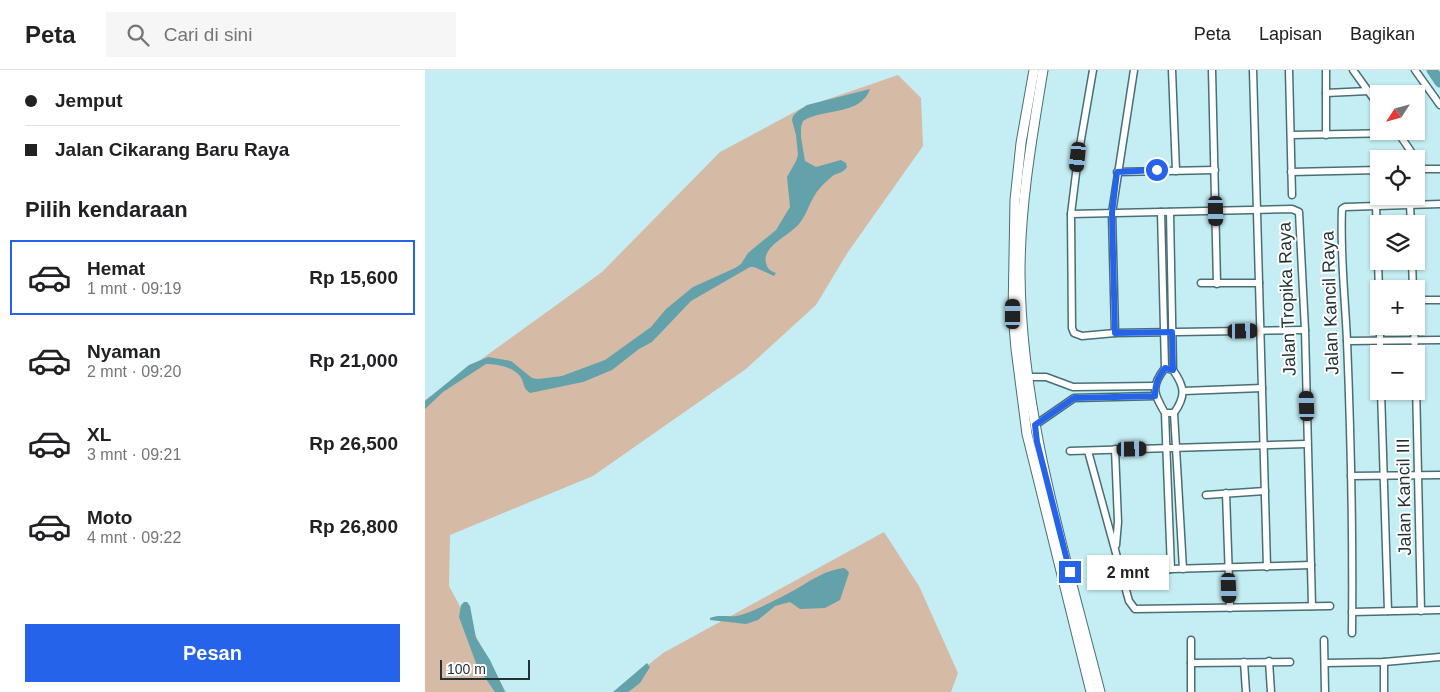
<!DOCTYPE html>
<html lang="id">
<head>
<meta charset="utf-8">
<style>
  body { margin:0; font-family:Arial,sans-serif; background:#f6f6f6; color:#202124; height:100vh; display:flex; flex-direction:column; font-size:19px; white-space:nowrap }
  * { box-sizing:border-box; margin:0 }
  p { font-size:16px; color:#757577 }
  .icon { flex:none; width:28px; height:28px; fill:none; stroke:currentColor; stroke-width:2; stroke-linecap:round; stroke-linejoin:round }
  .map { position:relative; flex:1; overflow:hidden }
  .side { display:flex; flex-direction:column; background:#fff; width:425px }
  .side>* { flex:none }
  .top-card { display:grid; align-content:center; height:110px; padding:0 25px; background:#fff }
  .needle { width:32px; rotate:234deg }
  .buttons { position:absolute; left:945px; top:15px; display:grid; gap:10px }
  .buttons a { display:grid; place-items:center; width:55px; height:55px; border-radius:0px; background:#fff; box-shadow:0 1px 4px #0004; font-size:25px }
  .scale { position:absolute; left:15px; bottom:12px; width:90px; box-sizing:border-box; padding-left:5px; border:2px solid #233335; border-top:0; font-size:14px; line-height:18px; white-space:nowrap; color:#233335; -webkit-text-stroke:4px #fff; paint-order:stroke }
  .end { position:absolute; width:22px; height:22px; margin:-11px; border:6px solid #2563eb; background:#fff; box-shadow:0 0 0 2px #fff }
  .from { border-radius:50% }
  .bubble { position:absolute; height:35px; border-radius:0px; background:#fff; box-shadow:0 1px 4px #0004; font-size:16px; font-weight:800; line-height:35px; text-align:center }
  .car { position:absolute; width:15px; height:30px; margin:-15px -8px; border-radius:6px; box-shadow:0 0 4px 1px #0007; background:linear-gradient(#222 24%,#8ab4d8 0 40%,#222 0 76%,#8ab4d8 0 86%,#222 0) }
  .top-card b { display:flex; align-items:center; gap:18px; height:48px; font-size:19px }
  .top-card b+b { border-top:1px solid #e0e0e0 }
  .top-card i { width:12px; height:12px; background:#202124 }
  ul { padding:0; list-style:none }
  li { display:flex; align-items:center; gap:15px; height:75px; margin:0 10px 8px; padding:0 15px; border:2px solid transparent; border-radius:0px }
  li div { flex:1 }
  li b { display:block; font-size:19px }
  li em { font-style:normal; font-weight:800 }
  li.active { border-color:#2563eb }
  li>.icon { width:45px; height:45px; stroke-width:1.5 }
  h2 { padding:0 25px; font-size:22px; line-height:60px }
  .action { display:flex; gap:10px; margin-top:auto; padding:10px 25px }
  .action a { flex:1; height:58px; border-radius:0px; background:#2563eb; color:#fff; font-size:20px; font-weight:800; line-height:58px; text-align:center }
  header { display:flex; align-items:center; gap:30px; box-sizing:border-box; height:70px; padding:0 25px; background:#fff; border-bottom:1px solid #e0e0e0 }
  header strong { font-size:24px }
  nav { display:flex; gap:28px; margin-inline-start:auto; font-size:18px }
  .search { width:350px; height:45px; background:#f6f6f6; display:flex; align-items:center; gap:12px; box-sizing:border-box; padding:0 18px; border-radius:0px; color:#757577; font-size:19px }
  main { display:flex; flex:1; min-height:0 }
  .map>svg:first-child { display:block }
</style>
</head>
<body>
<header>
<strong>Peta</strong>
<div class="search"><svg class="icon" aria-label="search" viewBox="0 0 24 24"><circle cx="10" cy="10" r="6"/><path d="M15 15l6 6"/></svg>Cari di sini</div>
<nav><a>Peta</a><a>Lapisan</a><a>Bagikan</a></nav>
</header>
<main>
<section class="side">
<div class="top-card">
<b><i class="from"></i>Jemput</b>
<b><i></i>Jalan Cikarang Baru Raya</b>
</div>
<h2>Pilih kendaraan</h2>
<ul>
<li class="active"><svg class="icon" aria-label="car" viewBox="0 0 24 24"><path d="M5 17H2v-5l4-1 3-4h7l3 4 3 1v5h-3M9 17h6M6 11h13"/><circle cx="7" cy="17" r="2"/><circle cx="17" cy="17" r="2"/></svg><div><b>Hemat</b><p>1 mnt · 09:19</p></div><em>Rp 15,600</em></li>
<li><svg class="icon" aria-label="car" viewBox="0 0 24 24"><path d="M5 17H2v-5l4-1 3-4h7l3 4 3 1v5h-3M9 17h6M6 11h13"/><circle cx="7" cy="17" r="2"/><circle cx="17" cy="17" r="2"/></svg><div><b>Nyaman</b><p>2 mnt · 09:20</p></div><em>Rp 21,000</em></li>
<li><svg class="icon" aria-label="car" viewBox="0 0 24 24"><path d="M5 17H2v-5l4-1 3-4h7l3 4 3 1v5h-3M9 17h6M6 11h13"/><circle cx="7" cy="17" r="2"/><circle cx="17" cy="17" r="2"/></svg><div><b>XL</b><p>3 mnt · 09:21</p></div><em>Rp 26,500</em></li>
<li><svg class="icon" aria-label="car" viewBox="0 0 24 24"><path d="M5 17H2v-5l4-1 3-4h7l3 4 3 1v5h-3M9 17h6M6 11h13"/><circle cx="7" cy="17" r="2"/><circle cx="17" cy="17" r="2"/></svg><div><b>Moto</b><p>4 mnt · 09:22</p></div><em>Rp 26,800</em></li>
</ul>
<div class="action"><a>Pesan</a></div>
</section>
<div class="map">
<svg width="1015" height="622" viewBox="0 0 1015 622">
  <rect width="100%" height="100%" fill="#c4eef3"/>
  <g fill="#d5bba6">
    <path d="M473,5L496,28L498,76L423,182L391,235L321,299L168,406L25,465L24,516L81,622H0V330L177,202L295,82L377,38Z"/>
    <path d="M459,462L494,516L533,603L526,622H189L238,583Z"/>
  </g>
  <g fill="#63a2aa">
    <path d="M445,19C436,46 398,38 378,51L376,57V67L380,91L391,97L416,90L421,93L422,97C419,102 414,103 409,105C404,109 399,113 395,118C385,129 383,143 374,154C365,165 336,177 341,193C342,198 345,201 351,203L349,206L329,197H325L266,231L227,272L214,279L187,300L158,312L105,323C97,318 100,313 95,306C88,297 72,294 61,294L18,322L0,339V331L44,295L63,287L86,291L107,308L113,309L137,306L180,290L226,257L241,239L268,217L310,198L316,194L323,183L351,160L365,137L362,107L371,91L373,85L371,65L367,50L368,46L373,41L382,35Z"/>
    <path d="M419,498L422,500L424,503L415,530L400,538L375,539L365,532L350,536L333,550L321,554L285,550V548C295,544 306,548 316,545C332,540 357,527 373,518C388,509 401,500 419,498Z"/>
    <path d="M39,532H42L45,536L51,568L65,590L80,622H70L52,596L34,547L36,535Z"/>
    <path d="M222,593L225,597L215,613L206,620L203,622H188Z"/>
  </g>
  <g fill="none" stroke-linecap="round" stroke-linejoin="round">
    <path stroke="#63a2aa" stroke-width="11" d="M1007,0L1015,12"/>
    <g stroke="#486f74" stroke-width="9">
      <g id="street">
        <path d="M668,0L653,87L646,144L647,258L649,263L657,266L690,263L880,260"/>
        <path d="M747,0L751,101"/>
        <path d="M787,0L792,214"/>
        <path d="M828,0L842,497"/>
        <path d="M864,0L867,125"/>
        <path d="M901,0V65"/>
        <path d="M928,0L954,36"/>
        <path d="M990,0L1015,35"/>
        <path d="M901,23L943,21"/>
        <path d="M972,61L991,89"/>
        <path d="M866,65L973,63"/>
        <path d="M991,99H1015"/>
        <path d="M692,102L790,100"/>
        <path d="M866,102L954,100"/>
        <path d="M985,135L986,154"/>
        <path d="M951,136L954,220"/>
        <path d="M736,142L740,298"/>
        <path d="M745,142L748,300"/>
        <path d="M646,144L867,139L874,142L880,260L887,536"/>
        <path d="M987,191L988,219"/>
        <path d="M776,213H834"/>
        <path d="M991,230H1015"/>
        <path d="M955,256V284"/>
        <path d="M989,256L990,284"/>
        <path d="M690,263L687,143L709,0"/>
        <path d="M922,271L1015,270"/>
        <path d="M600,307H621L648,317L730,316"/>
        <path d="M991,313L996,541"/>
        <path d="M758,321L837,318"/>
        <path d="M956,321L963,541"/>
        <path d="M740,343H749C761,326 760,317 748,300L740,298C725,317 729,324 740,343L746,499"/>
        <path d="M749,343L758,499"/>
        <path d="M610,355L649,328L730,326"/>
        <path d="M690,379L693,452L691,475"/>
        <path d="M645,381L882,374"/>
        <path d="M663,381L704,531L710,539L905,536"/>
        <path d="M926,406L1015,405"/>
        <path d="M801,423L805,538"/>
        <path d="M781,425L840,421"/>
        <path d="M697,503L746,499L886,495"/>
        <path d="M927,542L1015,540"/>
        <path d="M927,563C928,466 926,368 922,271C920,227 915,183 917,139L920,137L1015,134"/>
        <path d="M766,570V622"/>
        <path d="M899,570L900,622"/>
        <path d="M844,591L846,622"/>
        <path d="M819,592L821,622"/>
        <path d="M766,593L865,592"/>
        <path d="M900,593L959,592L1015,587"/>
        <path d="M959,622V592"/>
      </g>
    </g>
    <g stroke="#486f74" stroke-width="11">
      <g id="secondary">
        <path d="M609,0L596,73L590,130L588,244L591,279L602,364L666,622"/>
        <path d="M618,0C607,67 595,135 595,203C596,346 640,484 675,622"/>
      </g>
    </g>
    <use href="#street" stroke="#fff" stroke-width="6"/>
    <use href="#secondary" stroke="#fff" stroke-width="9"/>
  </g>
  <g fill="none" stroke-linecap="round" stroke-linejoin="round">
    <path stroke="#2563eb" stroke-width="6" d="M645,502L612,372L610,355L649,328L730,326C730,314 733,307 740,298L748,300L747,262L690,263L687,143L692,102L732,100"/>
  </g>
  <g text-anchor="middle" stroke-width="4" stroke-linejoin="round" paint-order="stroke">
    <g font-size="18" fill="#233335" stroke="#fff">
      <text transform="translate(862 229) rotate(-92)" y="6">Jalan Tropika Raya</text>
      <text transform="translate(905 233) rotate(-92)" y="6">Jalan Kancil Raya</text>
      <text transform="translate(979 427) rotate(-91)" y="6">Jalan Kancil III</text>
    </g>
  </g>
</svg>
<div class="buttons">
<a><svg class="needle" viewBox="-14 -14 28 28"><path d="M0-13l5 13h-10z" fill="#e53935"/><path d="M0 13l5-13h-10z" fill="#757577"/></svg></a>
<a><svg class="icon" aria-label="locate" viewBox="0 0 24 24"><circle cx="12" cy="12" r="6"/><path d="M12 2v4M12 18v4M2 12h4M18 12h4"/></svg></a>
<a><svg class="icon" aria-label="layers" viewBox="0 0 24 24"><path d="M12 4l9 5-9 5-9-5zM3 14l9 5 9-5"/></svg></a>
<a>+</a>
<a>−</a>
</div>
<div class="scale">100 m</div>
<i class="end from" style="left:732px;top:100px"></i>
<i class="end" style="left:645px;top:502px"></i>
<div class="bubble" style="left:662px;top:485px;width:82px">2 mnt</div>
<i class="car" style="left:653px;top:87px;rotate:186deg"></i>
<i class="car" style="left:791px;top:141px;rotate:179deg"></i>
<i class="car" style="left:588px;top:244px;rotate:0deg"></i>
<i class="car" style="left:818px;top:261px;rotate:89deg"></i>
<i class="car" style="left:882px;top:336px;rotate:358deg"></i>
<i class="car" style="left:707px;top:379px;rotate:89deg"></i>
<i class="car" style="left:804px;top:518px;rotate:178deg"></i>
</div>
</main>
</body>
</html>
